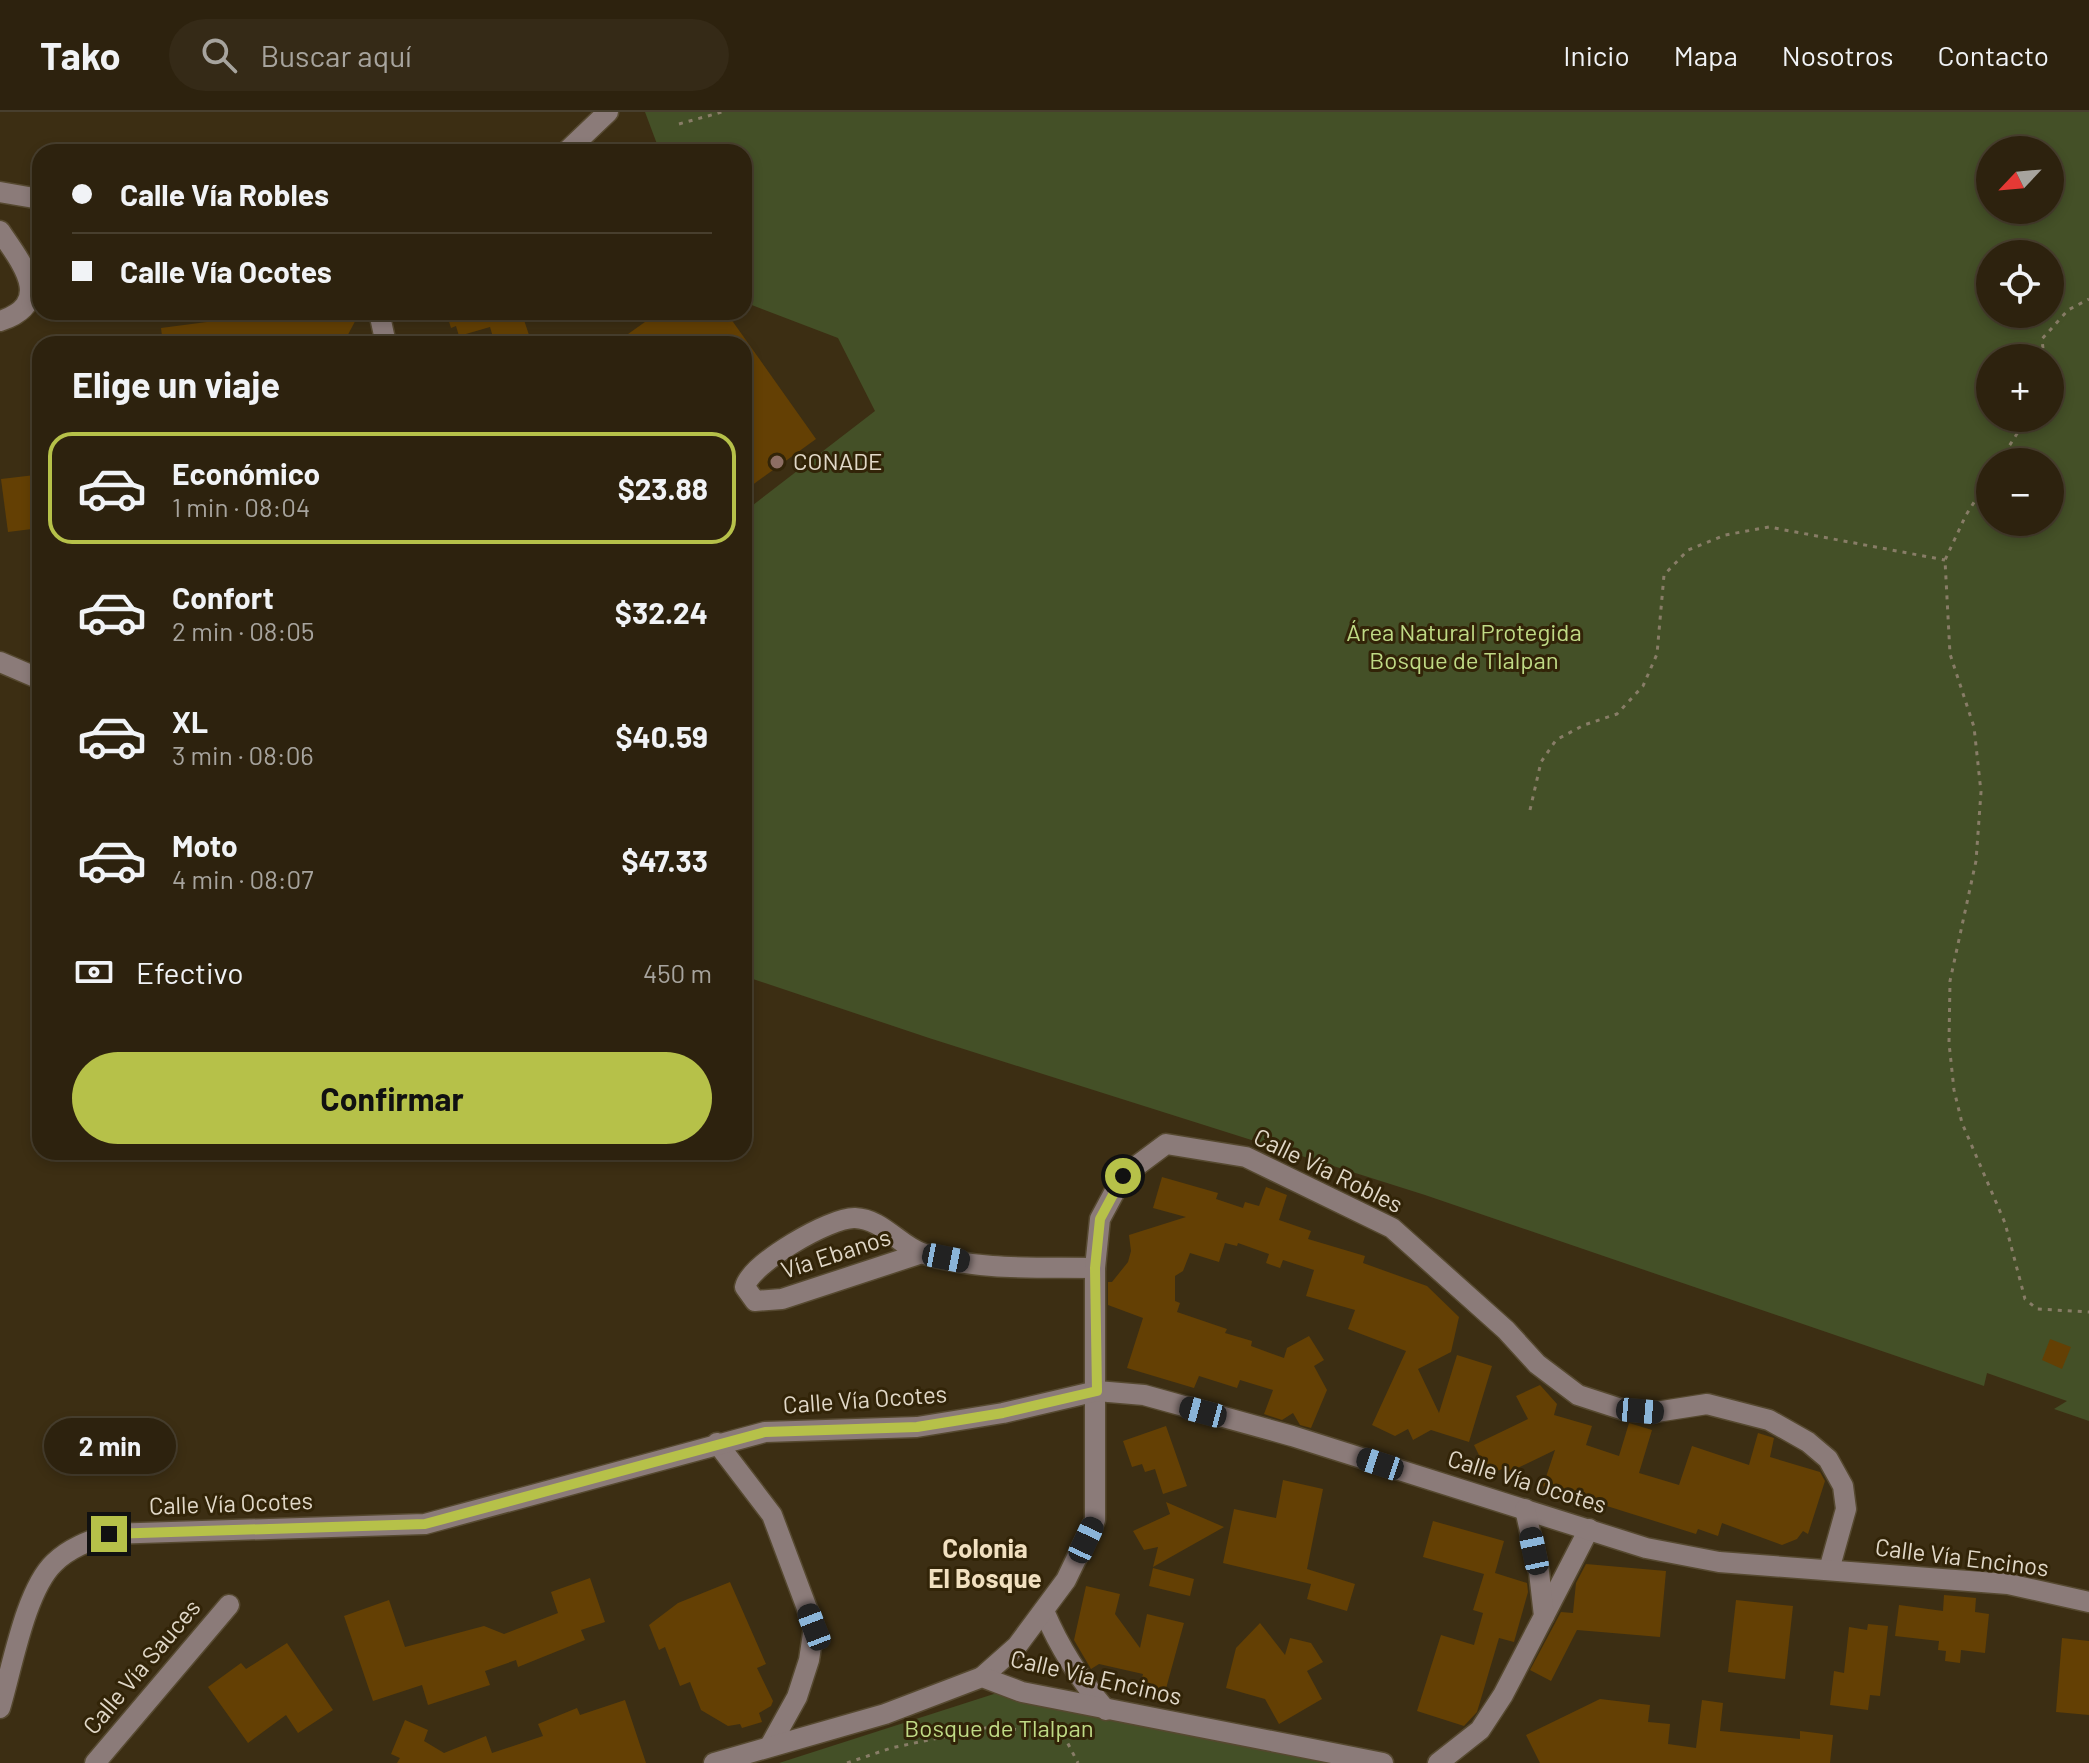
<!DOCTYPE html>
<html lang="es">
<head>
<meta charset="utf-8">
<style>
  body { margin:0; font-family:Barlow,sans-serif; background:#352a17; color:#f1f3f6; height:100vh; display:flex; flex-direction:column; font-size:30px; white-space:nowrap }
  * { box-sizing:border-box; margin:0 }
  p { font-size:26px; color:#a7a49e }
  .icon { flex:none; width:44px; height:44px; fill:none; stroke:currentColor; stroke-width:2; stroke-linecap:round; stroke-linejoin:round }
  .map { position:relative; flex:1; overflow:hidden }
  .sheet { position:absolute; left:32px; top:224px; width:720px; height:824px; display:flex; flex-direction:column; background:#2d220e; border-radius:24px; box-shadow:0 4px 12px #0003,0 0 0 2px #483f2e }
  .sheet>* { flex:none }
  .top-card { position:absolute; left:32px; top:32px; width:720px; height:176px; border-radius:24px; box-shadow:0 4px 12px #0003,0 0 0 2px #483f2e; display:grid; align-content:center; height:176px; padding:0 40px; background:#2d220e }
  .needle { width:52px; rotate:244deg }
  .fabs { position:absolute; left:1976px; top:24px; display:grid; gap:16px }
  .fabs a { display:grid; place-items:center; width:88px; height:88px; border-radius:50%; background:#2d220e; box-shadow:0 4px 12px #0003,0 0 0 2px #483f2e; font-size:40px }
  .end { position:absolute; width:36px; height:36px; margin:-18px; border:10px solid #b6c149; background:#111; box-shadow:0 0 0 4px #111 }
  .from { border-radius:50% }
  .bubble { position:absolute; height:56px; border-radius:28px; background:#2d220e; box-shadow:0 4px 12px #0003,0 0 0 2px #483f2e; font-size:26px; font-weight:700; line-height:56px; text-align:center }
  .car { position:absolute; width:24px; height:48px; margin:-24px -12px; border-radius:10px; box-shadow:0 0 6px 2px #0007; background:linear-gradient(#222 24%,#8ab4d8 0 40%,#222 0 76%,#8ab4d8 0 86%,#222 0) }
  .top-card b { display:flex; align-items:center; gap:28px; height:76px; font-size:30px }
  .top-card b+b { border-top:2px solid #483f2e }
  .top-card i { width:20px; height:20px; background:#f1f3f6 }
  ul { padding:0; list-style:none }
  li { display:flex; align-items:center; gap:24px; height:112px; margin:0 16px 12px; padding:0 24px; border:4px solid transparent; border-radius:24px }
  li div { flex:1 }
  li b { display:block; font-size:30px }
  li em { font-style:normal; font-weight:700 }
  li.current { border-color:#b6c149 }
  li>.icon { width:72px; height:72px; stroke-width:1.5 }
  h2 { padding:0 40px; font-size:36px; line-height:96px }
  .pay { display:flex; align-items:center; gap:20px; height:88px; padding:0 40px; font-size:30px }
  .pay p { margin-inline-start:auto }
  .button { display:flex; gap:16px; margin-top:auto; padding:16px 40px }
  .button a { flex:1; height:92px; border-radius:48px; background:#b6c149; color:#111; font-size:32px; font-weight:700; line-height:92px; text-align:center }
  header { display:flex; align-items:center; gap:48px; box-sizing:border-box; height:112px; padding:0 40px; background:#2d220e; border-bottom:2px solid #483f2e }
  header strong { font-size:38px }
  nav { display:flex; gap:44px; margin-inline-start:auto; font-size:28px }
  .search { width:560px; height:72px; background:#352a17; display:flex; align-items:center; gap:20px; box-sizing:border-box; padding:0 28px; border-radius:44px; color:#a7a49e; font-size:30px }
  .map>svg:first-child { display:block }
</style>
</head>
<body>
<header>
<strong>Tako</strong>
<div class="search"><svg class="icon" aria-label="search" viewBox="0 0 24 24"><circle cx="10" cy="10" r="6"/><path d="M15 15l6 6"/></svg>Buscar aquí</div>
<nav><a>Inicio</a><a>Mapa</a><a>Nosotros</a><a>Contacto</a></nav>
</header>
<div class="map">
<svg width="2089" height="1651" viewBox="0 0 2089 1651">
  <rect width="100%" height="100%" fill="#3c2e13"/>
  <g fill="#445027" fill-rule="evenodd">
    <path d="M645,0H2089V1309L2054,1297L2067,1289L1987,1261L1984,1274L1425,1083L929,926L744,864V400L875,299L838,226L744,190V40H660ZM1990,38H2050V98H1990ZM1990,142H2050V202H1990ZM1990,246H2050V306H1990ZM1990,350H2050V410H1990Z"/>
    <path d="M1000,1580L1339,1651H779Z"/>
  </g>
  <g fill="#644004">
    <path d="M236,200H360L343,232H163L161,216L237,206Z"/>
    <path d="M446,200H526L523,205L532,232H495L490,215L459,224L456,214L451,216Z"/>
    <path d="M659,200H726L816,327L744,379V232H614Z"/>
    <path d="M35,363L40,416L8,420L1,367Z"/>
    <path d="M1162,1065L1218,1081L1216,1087L1243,1096L1245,1090L1259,1094L1266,1075L1287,1083L1279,1108L1311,1119L1308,1127L1365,1144L1363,1151L1427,1174L1459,1205L1451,1240L1418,1257L1439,1301L1457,1243L1492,1254L1469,1330L1431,1318L1413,1328L1408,1317L1395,1324L1372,1313L1406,1239L1348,1217L1355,1198L1306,1184L1314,1158L1283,1148L1280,1156L1266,1151L1269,1142L1238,1131L1237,1134L1225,1131L1219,1150L1190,1141L1183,1159L1175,1164V1189L1180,1191L1177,1200L1227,1217L1225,1221L1252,1229L1251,1234L1284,1246L1287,1236L1309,1224L1324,1248L1314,1254L1327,1278L1311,1316L1300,1313L1293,1301L1282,1308L1264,1302L1273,1278L1240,1268L1237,1276L1199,1264L1194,1276L1127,1256L1143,1206L1108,1193V1170H1112L1128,1150L1131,1139L1129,1123L1186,1105L1153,1096Z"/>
    <path d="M2050,1227L2071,1235L2062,1257L2042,1248Z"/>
    <path d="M1540,1273L1557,1292L1554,1303L1592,1314L1586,1333L1619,1344L1629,1311L1652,1318L1639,1361L1679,1373L1692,1334L1749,1353L1758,1321L1774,1326L1770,1345L1820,1360L1825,1369L1808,1422L1803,1419L1797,1427L1782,1433L1722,1411L1718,1424L1698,1417L1696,1422L1543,1374L1555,1338L1505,1362L1502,1357L1489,1363L1474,1333L1528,1307L1516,1284Z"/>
    <path d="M1166,1314L1187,1374L1163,1382L1155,1357L1145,1360L1142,1352L1132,1355L1123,1329Z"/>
    <path d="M1283,1368L1323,1377L1307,1457L1355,1472L1347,1499L1307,1487L1311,1472L1223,1451L1234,1397L1276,1406Z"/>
    <path d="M1166,1390L1224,1415L1153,1455L1158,1435L1144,1438L1133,1419L1170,1402Z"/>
    <path d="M1433,1409L1504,1429L1495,1461L1527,1471L1528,1480L1514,1530L1499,1526L1477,1600L1464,1614L1417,1599L1441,1523L1474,1533L1483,1501L1473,1498L1484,1462L1423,1445Z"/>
    <path d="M1586,1452L1666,1459L1660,1525L1577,1518L1551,1569L1530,1558L1561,1500L1573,1501L1576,1471Z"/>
    <path d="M1153,1456L1194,1467L1190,1484L1149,1474Z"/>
    <path d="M590,1466L605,1510L581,1518L585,1528L518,1555L516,1548L485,1559L490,1573L428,1593L422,1573L373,1589L344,1504L389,1488L405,1535L484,1514L504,1522L558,1501L551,1480Z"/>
    <path d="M730,1470L766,1552L757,1556L773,1589L771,1594L759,1601L762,1610L742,1616L740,1612L728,1614L701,1598L690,1570L680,1574L665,1535L659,1538L649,1513L678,1491Z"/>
    <path d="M1086,1474L1120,1482L1115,1502L1140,1536L1147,1502L1184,1511L1162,1591L1138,1584L1143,1562L1099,1552L1091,1557L1074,1528Z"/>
    <path d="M1944,1483L1976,1486L1975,1500L1989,1502L1985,1541L1961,1538L1960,1551L1945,1549L1946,1539L1938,1538L1939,1529L1895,1524L1899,1493L1943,1499Z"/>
    <path d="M1736,1488L1793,1494L1785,1567L1728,1560Z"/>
    <path d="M1260,1511L1285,1543L1290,1526L1311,1531L1323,1550L1307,1559L1322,1587L1279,1612L1265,1587L1226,1576L1236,1536Z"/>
    <path d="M1868,1512L1888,1514L1880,1584L1870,1583L1868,1598L1830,1593L1834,1559L1844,1561L1849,1515L1867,1518Z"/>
    <path d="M2062,1526L2089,1529V1603L2056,1600Z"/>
    <path d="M287,1531L333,1598L298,1621L286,1603L248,1631L208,1575L241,1551L246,1557Z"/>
    <path d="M1600,1587L1650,1593L1648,1610L1670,1612L1668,1632L1696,1636L1702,1588L1723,1591L1720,1619L1800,1627V1619L1833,1623L1830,1651H1540L1526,1623Z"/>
    <path d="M625,1588L646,1651H397L400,1646L391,1642L405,1608L428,1618L424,1629L444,1641L486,1624L492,1641L543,1624L538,1612L577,1596L580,1603Z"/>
  </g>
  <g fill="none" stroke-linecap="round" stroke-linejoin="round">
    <g stroke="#564930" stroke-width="23">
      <g id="minor">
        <path d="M566,40L608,0"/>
        <path d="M0,80L40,87"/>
        <path d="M0,119C20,149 56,191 0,209"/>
        <path d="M379,200L386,232"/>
        <path d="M0,550L40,567"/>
        <path d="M922,1141L782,1187L755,1189L745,1175C750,1152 830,1105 855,1106C883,1107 899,1134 924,1142C979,1159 1038,1155 1095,1156"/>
        <path d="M717,1331L772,1403L814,1515L809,1548L797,1585L771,1632"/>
        <path d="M1044,1499C1060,1537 1079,1567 1106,1598"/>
        <path d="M1544,1504L1589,1417"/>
        <path d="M982,1565L1017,1534L1066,1468L1095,1408V1156L1100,1107L1123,1064L1166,1032L1246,1045L1392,1116L1506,1218L1537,1252L1578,1283L1624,1298L1656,1300L1707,1292L1769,1308L1808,1330L1828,1347L1843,1374L1846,1397L1829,1458"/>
        <path d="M0,1596C12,1557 25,1479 54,1451C69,1436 89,1429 109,1422L425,1412L765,1320L917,1315L1003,1301L1097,1279L1144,1283L1292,1324L1646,1436L1719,1450L2008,1472L2089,1490"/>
        <path d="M95,1651L229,1493"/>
        <path d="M714,1651L885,1602L982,1565L1022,1580L1383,1651"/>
        <path d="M1438,1651L1480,1618L1503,1583L1544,1504L1539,1460L1525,1397"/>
      </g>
    </g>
    <g stroke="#887d67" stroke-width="3" stroke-dasharray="4 6" stroke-linecap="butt">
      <path d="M679,12L722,0"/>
      <path d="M2044,246L2042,227L2068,198L2089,187"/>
      <path d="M1999,350L2027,306"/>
      <path d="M1990,365L1966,403L1945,448L1950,542L1974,615L1981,680L1976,749L1950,869L1949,931L1954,978L1962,1011L2005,1111L2025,1187L2037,1197L2089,1200"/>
      <path d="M1530,698L1541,650L1556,628L1584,613L1617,602L1643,574L1657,542L1664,463L1688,438L1725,423L1769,415L1945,448"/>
      <path d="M847,1651L891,1636L995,1614L1065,1626L1078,1651"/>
    </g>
    <use href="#minor" stroke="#8b7b79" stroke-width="20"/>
  </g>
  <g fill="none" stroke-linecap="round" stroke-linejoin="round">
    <path stroke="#b6c149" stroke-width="10" d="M109,1422L425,1412L765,1320L917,1315L1003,1301L1097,1279L1095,1156L1100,1107L1123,1064"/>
  </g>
  <circle fill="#8d6e63" stroke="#322408" stroke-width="3" cx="777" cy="350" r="8"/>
  <g text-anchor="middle" stroke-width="6" stroke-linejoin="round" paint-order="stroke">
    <g font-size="24" fill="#e1d8c8" stroke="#322408" text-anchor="start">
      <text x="793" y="358">CONADE</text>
    </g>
    <g font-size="24" fill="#bfda85" stroke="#322408">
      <text x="1464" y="529">Área Natural Protegida<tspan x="1464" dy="28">Bosque de Tlalpan</tspan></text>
      <text x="999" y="1625">Bosque de Tlalpan</text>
    </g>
    <g font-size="24" fill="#e1d8c8" stroke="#322408">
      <text transform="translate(1328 1059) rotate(26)" y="8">Calle Vía Robles</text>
      <text transform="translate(836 1142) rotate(-18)" y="8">Vía Ebanos</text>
      <text transform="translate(865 1288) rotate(-4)" y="8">Calle Vía Ocotes</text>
      <text transform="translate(1527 1370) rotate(17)" y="8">Calle Vía Ocotes</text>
      <text transform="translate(231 1392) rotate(-2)" y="8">Calle Vía Ocotes</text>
      <text transform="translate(1962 1446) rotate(7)" y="8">Calle Vía Encinos</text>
      <text transform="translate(142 1555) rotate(-50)" y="8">Calle Vía Sauces</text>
      <text transform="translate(1096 1566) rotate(13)" y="8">Calle Vía Encinos</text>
    </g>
    <g font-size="26" font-weight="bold" fill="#f1e0c0" stroke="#322408">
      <text x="985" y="1446">Colonia<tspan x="985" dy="30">El Bosque</tspan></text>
    </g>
  </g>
</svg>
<div class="fabs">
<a><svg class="needle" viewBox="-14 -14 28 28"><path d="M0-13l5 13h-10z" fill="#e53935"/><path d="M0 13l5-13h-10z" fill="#a7a49e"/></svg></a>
<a><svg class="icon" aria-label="locate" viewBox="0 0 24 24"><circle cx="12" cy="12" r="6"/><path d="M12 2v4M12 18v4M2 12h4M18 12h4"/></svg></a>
<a>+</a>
<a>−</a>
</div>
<i class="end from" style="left:1123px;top:1064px"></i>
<i class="end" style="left:109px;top:1422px"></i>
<div class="bubble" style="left:44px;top:1306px;width:132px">2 min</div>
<i class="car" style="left:946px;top:1146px;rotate:101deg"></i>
<i class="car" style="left:1640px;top:1299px;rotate:95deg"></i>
<i class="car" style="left:1203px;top:1300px;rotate:285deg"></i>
<i class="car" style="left:1380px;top:1352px;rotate:288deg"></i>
<i class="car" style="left:1086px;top:1428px;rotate:25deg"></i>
<i class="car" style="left:1534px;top:1439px;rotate:348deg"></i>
<i class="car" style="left:814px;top:1515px;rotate:339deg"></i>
<div class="top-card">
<b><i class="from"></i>Calle Vía Robles</b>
<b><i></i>Calle Vía Ocotes</b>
</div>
<section class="sheet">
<h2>Elige un viaje</h2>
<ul>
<li class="current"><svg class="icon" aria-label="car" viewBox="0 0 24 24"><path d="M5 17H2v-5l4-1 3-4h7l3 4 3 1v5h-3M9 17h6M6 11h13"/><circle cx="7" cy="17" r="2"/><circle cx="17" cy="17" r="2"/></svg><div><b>Económico</b><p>1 min · 08:04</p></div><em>$23.88</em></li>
<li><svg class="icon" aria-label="car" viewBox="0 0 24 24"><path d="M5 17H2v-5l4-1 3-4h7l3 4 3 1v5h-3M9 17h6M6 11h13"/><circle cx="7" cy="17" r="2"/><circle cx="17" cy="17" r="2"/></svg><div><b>Confort</b><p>2 min · 08:05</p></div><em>$32.24</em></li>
<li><svg class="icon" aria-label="car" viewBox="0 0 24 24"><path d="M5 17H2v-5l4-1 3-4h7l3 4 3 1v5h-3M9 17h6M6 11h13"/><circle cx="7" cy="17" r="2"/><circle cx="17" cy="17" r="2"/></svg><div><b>XL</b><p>3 min · 08:06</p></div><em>$40.59</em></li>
<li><svg class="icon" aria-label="car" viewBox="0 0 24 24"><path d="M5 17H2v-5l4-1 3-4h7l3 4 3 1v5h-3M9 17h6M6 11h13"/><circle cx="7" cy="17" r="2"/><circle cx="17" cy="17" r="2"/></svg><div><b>Moto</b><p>4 min · 08:07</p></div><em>$47.33</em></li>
</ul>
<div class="pay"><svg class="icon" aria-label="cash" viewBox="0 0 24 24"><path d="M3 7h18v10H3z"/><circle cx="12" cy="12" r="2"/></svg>Efectivo<p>450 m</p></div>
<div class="button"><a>Confirmar</a></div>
</section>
</div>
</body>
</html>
